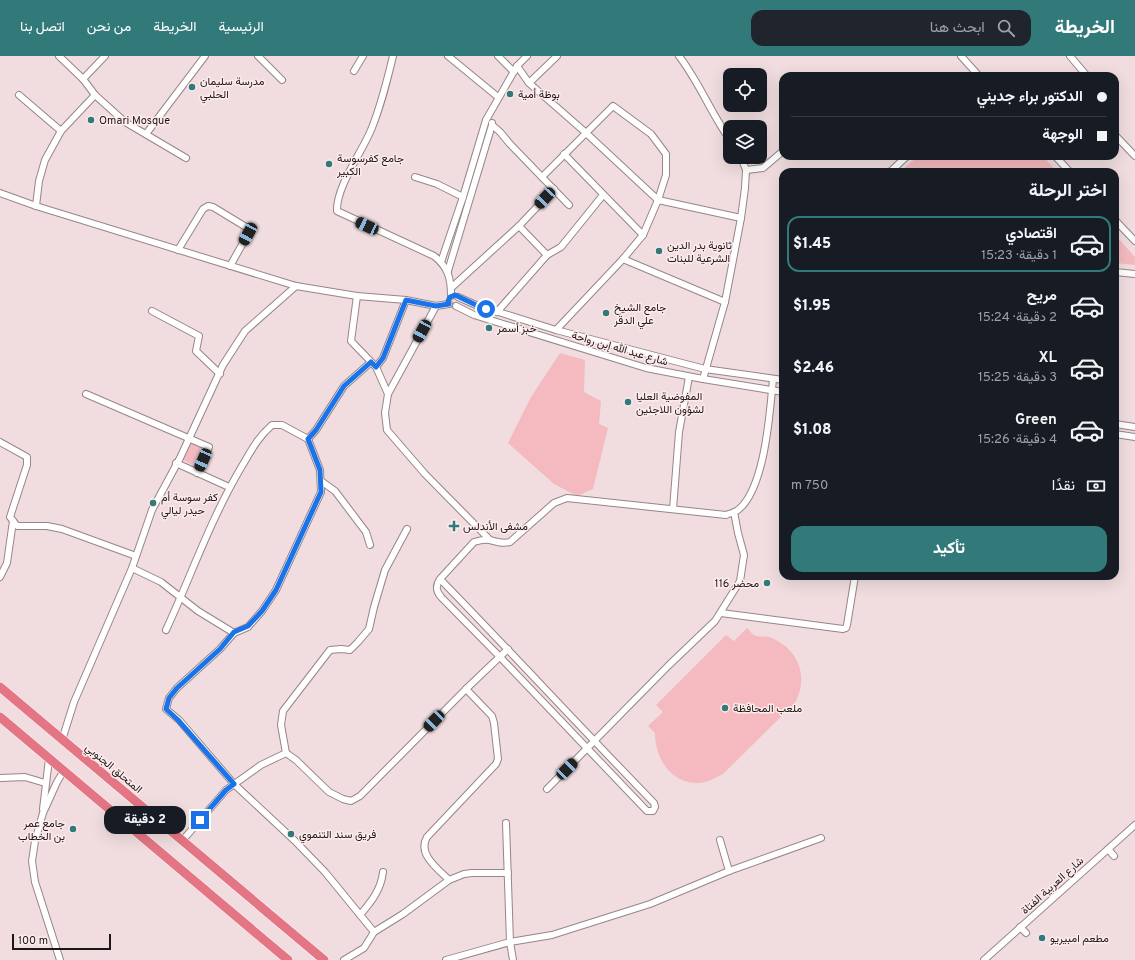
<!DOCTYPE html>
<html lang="ar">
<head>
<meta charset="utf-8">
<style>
  body { margin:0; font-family:Overpass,Vazirmatn,sans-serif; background:#20242c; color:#f1f3f6; direction:rtl; height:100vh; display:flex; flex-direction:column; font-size:15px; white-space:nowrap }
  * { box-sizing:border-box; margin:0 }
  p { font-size:13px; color:#9ea1a6 }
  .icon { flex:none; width:22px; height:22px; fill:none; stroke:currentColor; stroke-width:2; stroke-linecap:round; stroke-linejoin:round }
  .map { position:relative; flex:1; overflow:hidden; direction:ltr }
  .sheet { position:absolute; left:779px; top:112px; width:340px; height:412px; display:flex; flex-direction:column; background:#171b24; border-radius:12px; box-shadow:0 4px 16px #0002; direction:rtl }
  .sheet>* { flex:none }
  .guide { position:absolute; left:779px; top:16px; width:340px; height:88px; border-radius:12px; box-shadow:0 4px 16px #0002; direction:rtl; display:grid; align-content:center; height:88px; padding:0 12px; background:#171b24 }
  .tools { position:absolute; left:723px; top:12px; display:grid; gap:8px }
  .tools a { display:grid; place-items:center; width:44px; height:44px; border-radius:8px; background:#171b24; box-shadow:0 4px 16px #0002; font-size:20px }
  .scale { position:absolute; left:12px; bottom:10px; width:99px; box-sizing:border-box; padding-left:4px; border:2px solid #1d1717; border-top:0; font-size:11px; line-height:14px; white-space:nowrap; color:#1d1717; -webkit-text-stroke:3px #feebec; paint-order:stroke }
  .end { position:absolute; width:18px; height:18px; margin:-9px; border:5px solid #1a73e8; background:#fff; box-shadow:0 0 0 2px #fff }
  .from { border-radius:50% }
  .bubble { position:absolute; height:28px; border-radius:12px; background:#171b24; box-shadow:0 4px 16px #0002; font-size:13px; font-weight:800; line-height:28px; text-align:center; direction:rtl }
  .car { position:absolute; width:12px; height:24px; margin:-12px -6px; border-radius:5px; box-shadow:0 0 3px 1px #0007; background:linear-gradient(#222 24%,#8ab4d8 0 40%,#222 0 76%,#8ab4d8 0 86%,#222 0) }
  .guide b { display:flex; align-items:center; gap:14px; height:38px; font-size:15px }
  .guide b+b { border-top:1px solid #363941 }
  .guide i { width:10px; height:10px; background:#f1f3f6 }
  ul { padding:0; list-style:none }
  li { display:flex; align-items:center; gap:12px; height:56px; margin:0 8px 6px; padding:0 4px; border:2px solid transparent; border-radius:12px }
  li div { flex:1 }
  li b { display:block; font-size:15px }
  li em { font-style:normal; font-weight:800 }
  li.current { border-color:#317a79 }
  li>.icon { width:36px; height:36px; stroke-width:1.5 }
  h2 { padding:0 12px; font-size:18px; line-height:48px }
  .pay { display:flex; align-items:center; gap:10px; height:44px; padding:0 12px; font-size:15px }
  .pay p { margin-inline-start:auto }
  .button { display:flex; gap:8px; margin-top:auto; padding:8px 12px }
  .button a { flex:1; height:46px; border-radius:12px; background:#317a79; color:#fff; font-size:16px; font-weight:800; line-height:46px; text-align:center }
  header { display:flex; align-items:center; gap:24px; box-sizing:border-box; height:56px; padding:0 20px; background:#317a79; color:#fff }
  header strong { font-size:19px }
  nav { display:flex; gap:22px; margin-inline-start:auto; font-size:14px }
  .search { width:280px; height:36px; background:#20242c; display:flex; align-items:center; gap:10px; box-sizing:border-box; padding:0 14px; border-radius:12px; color:#9ea1a6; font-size:15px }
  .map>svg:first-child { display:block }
</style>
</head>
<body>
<header>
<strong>الخريطة</strong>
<div class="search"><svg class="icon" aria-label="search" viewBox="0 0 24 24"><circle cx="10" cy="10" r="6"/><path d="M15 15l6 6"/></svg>ابحث هنا</div>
<nav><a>الرئيسية</a><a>الخريطة</a><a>من نحن</a><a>اتصل بنا</a></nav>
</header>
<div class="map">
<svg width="1135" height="904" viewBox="0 0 1135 904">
  <rect width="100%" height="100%" fill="#f1dddf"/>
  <g fill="#f5babf">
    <path d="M918,100H1043L1057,116H900Z"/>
    <path d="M1115,179L1135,201V209L1115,207Z"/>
    <path d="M560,297L585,304L584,336L601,345L599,368L608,372L593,433L577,440L554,428L508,387L531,341Z"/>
    <path d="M188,385L201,390L192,409L180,402Z"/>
    <path d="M747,572C749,574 752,578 754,579C759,582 767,579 772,582C799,594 809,621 795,647L723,718C714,722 705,728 696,727C669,726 655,701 655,677L648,670L663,656L656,649L726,579L734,585Z"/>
  </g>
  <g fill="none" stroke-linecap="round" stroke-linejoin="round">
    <g stroke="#978587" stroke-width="8">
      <g id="minor">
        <path d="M59,0L83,23L95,39L125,66L186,102"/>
        <path d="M258,0L282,24"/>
        <path d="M393,0C387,25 381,50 371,74C362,96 336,131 337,155L434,200C448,211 451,222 451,240"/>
        <path d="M448,0L498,41"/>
        <path d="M498,0L514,16"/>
        <path d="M679,0C699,26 711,57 730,84"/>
        <path d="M961,0L979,20"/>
        <path d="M1070,0L1087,20"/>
        <path d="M517,10L529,27L585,76L658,144L741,162"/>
        <path d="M354,15L363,0"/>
        <path d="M83,23L105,0"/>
        <path d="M529,27L557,0"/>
        <path d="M19,39L61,75"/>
        <path d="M492,67V69L500,76L510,88L569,149"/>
        <path d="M146,78L205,0"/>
        <path d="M1115,79L1135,100"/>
        <path d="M564,98L643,179"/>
        <path d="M1055,100L1070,116"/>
        <path d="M746,114L763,112L783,95"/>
        <path d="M890,116L907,100"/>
        <path d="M415,121L437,128L463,141"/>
        <path d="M542,121L613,50L651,78L666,98V119L658,144L643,179L623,203L556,274"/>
        <path d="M0,137L36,150L296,230L357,240L406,244L436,250L449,248"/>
        <path d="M36,150L39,125L45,104L61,75L95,39"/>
        <path d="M1115,164L1135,185"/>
        <path d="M519,170L547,199"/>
        <path d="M178,194L203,153L208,150L213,151L246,171L248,174V178L230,210"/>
        <path d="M623,203L725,246"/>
        <path d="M441,206L463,141L486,64L517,10L527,0"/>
        <path d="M448,215L492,69"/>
        <path d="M1115,216L1135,218"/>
        <path d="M451,232L519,170L554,133"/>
        <path d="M357,240L351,285L376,311L388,338"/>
        <path d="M458,241L476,249L556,274L705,313L783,324"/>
        <path d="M436,250L388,338L385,357L387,374L425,418L490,484"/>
        <path d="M456,250L474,259L646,312L703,323L783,336"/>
        <path d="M152,255L199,280L196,295L220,318"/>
        <path d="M497,256L547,199L561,191L603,139"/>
        <path d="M376,311L383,302L406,244"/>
        <path d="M703,323L725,246L741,162L745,132L746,114L741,101"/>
        <path d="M86,338L209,391L197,417"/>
        <path d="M1115,368L1135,371"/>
        <path d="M1115,378L1135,381"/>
        <path d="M308,383L316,374L344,330L371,306"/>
        <path d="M0,386L27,401V409L10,461L17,470H47L62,473L136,500"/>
        <path d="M176,407L229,431"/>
        <path d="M321,425L335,435L366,476L370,489"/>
        <path d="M673,453L679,376L689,321"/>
        <path d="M132,512L161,526L198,555L234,577L248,571L262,555L276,534L321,436L320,414L308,383L282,369H272C258,381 251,395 242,410C211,462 191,520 166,574"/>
        <path d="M0,521L7,507L13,465"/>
        <path d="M440,523C512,597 582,673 654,747L655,751L653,755H647L500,601L441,541C436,535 435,530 440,523L474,486C480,484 485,483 490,484C498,486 502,488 510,486L554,447L567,442L726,459C728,458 732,457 735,456C765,438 770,355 773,323"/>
        <path d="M721,557L843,573L846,572L847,569L855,520"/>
        <path d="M234,577L220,593L177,632L169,642L166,653L179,664L234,728L294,784L325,816L374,876"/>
        <path d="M62,684L74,646L132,512L152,454L180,402L223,309L245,275L296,230"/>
        <path d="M286,697L281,669L283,655L330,594L341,593L350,594L358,586L369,573L374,551L385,514L407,473"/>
        <path d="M0,722L25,721L45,727"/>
        <path d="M547,733L668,610L715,565L740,525L744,499L738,477L734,456"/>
        <path d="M43,753L49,703"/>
        <path d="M506,767L510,886L513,904"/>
        <path d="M720,784L729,815"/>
        <path d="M182,785L226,734L261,709L286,697L296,704L329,736L343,743L351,745L360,740L466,633L508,593"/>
        <path d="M1108,793L1114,800"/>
        <path d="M449,824C438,813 417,798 427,781L496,708L498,703L494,667L492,660L466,633"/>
        <path d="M360,859C371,846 381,834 383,816"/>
        <path d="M1020,871L1026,877"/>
        <path d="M60,904L35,826L32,805L35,785L43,757L57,726L63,716"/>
        <path d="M344,904L364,892L374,876L403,858L449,824L464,818L472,817H508"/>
        <path d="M446,904L510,886L552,879L650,848L729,815L821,782"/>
        <path d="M984,904L1135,769"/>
      </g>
    </g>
    <g stroke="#fff" stroke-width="10">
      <g id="highway">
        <path d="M0,631L324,904"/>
        <path d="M0,661L288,904"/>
      </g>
    </g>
    <use href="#minor" stroke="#fff" stroke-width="6"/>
    <use href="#highway" stroke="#e47584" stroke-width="9"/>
  </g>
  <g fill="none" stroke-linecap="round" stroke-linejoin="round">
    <path stroke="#1a73e8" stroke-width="5" d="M200,764L226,734L234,728L178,664L166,653L169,642L177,632L220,593L234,576L248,570L262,555L276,534L321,436L320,414L308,383L316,374L344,330L371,306L376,311L383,302L406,244L436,250L449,248L448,245L450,241L455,239L476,249L486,253"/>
  </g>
  <g fill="#317a79" stroke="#feebec" stroke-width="1.5">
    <circle cx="192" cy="31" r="4"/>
    <circle cx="510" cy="38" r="4"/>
    <circle cx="91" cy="64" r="4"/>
    <circle cx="329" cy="108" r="4"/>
    <circle cx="659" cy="195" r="4"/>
    <circle cx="606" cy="257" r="4"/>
    <circle cx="489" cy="272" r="4"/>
    <circle cx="628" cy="346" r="4"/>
    <circle cx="153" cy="447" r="4"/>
    <path d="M452 464h4v4h4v4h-4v4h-4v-4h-4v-4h4z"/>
    <circle cx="767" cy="527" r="4"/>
    <circle cx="725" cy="652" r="4"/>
    <circle cx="73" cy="773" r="4"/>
    <circle cx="291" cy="778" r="4"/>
    <circle cx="1042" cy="882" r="4"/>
  </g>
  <g text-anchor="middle" stroke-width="3" stroke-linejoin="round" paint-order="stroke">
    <g font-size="11" fill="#1d1717" stroke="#feebec" text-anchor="start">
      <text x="200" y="29">مدرسة سليمان<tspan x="200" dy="13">الحلبي</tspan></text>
      <text x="518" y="42">بوظة أمية</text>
      <text x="99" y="68">Omari Mosque</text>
      <text x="337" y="106">جامع كفرسوسة<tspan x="337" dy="13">الكبير</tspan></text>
      <text x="667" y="193">ثانوية بدر الدين<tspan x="667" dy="13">الشرعية للبنات</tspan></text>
      <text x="614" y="255">جامع الشيخ<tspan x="614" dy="13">علي الدقر</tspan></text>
      <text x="497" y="276">خبز أسمر</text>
      <text x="636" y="344">المفوضية العليا<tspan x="636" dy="13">لشؤون اللاجئين</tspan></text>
      <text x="161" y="445">كفر سوسة أم<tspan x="161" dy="13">حيدر ليالي</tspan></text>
      <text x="463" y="474">مشفى الأندلس</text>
      <text x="759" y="531" text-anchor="end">محضر 116</text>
      <text x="733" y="656">ملعب المحافظة</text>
      <text x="65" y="771" text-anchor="end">جامع عمر<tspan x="65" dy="13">بن الخطاب</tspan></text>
      <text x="299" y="782">فريق سند التنموي</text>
      <text x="1050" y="886">مطعم امبيريو</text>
    </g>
    <g font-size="11" fill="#1d1717" stroke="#feebec">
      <text transform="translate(620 292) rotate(16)" y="4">شارع عبد الله إبن رواحة</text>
      <text transform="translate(114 712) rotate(40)" y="4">المتحلق الجنوبي</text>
      <text transform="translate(1052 829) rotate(-42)" y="4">شارع العربية الفتاة</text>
    </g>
  </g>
</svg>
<div class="tools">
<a><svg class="icon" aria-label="locate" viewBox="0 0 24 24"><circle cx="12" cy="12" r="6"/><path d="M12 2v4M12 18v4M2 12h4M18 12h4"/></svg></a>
<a><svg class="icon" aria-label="layers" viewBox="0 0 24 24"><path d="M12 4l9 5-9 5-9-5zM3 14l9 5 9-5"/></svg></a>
</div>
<div class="scale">100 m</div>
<i class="end from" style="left:486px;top:253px"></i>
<i class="end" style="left:200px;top:764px"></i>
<div class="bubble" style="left:104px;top:750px;width:82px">2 دقيقة</div>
<i class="car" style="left:545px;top:142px;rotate:223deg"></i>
<i class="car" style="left:367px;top:170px;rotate:295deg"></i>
<i class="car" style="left:248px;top:178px;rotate:209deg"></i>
<i class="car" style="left:422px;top:275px;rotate:209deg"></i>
<i class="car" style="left:203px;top:404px;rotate:204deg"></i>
<i class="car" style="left:434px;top:665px;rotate:224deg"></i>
<i class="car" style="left:567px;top:713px;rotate:45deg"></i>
<div class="guide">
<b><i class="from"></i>الدكتور براء جديني</b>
<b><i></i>الوجهة</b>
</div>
<section class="sheet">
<h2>اختر الرحلة</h2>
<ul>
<li class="current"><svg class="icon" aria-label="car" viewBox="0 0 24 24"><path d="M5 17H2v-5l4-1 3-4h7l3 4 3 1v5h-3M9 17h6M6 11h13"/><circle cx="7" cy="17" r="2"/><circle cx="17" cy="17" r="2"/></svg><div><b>اقتصادي</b><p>1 دقيقة · 15:23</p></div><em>$1.45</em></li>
<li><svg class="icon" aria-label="car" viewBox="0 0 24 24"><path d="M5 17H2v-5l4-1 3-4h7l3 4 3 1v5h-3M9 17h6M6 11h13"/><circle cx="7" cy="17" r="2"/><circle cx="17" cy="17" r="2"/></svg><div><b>مريح</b><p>2 دقيقة · 15:24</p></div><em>$1.95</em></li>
<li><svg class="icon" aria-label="car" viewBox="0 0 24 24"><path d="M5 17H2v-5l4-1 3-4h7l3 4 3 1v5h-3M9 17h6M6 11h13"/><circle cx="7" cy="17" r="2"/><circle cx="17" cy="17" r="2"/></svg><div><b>XL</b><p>3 دقيقة · 15:25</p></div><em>$2.46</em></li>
<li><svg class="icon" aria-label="car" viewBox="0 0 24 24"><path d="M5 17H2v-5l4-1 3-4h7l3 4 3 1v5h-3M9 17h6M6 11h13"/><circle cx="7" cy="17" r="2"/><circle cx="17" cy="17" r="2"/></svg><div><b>Green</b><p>4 دقيقة · 15:26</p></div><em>$1.08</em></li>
</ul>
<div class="pay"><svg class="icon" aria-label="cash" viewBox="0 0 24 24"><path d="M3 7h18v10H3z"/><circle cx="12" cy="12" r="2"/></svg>نقدًا<p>750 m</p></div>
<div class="button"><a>تأكيد</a></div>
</section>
</div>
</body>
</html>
